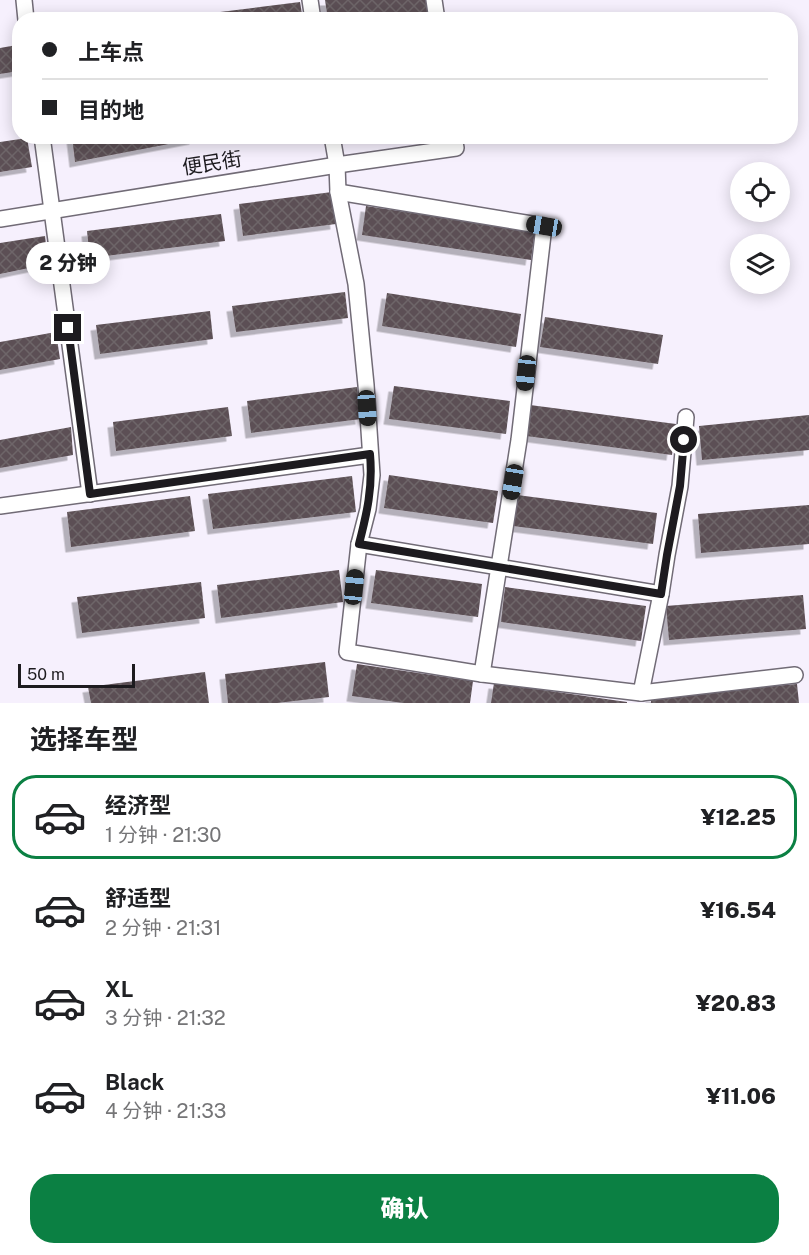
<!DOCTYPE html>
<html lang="zh">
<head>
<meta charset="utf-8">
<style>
  body { margin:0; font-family:"Public Sans","Noto Sans SC",sans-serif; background:#f6f6f6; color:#202124; height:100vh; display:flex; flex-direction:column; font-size:22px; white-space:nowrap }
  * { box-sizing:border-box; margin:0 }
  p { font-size:20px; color:#757577 }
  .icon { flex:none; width:33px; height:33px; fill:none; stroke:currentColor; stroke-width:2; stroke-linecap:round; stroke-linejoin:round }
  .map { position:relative; height:703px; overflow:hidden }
  .sheet { display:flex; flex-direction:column; background:#fff; flex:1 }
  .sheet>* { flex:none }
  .guide { position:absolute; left:12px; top:12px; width:786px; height:132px; border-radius:24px; box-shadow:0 3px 15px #0003; display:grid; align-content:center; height:132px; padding:0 30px; background:#fff }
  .fabs { position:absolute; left:730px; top:162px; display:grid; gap:12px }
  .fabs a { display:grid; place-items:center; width:60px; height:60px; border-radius:50%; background:#fff; box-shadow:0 3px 15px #0003; font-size:30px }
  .scale { position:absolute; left:18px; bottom:15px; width:117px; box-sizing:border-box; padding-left:6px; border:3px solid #1d1b1f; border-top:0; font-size:16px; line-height:21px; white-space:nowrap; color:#1d1b1f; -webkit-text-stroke:4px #f6f0fd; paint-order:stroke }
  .end { position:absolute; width:27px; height:27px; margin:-14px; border:8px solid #1d1b1f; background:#fff; box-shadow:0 0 0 3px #fff }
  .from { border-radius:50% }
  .bubble { position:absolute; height:42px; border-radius:21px; background:#fff; box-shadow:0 3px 15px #0003; font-size:20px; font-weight:800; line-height:42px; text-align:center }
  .car { position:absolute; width:18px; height:36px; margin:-18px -9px; border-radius:8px; box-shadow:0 0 4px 2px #0007; background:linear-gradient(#222 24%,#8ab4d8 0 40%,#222 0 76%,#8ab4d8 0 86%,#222 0) }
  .guide b { display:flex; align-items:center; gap:21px; height:57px; font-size:22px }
  .guide b+b { border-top:2px solid #e0e0e0 }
  .guide i { width:15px; height:15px; background:#202124 }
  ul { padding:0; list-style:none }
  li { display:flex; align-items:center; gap:18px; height:84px; margin:0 12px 9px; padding:0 18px; border:3px solid transparent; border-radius:24px }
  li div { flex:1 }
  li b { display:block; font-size:22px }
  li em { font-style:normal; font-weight:800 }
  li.on { border-color:#0b8043 }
  li>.icon { width:54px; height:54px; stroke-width:1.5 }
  h2 { padding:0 30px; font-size:27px; line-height:72px }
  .action { display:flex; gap:12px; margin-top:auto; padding:12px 30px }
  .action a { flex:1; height:69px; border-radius:24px; background:#0b8043; color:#fff; font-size:24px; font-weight:800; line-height:69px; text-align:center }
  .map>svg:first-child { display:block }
</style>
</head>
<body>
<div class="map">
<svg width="809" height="703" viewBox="0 0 809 703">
  <defs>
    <pattern id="building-cross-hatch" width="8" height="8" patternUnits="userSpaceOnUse" patternTransform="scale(1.5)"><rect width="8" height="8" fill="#5b4f54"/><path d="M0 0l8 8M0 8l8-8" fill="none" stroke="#6e6569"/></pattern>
    <filter id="shadow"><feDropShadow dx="-5.5" dy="5.5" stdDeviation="0" flood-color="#0004"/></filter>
  </defs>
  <rect width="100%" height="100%" fill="#f6f0fd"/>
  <g fill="url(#building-cross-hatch)" filter="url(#shadow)">
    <path d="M325,0H428L430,15L392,20H328Z"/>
    <path d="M300,2L303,20H213L212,13Z"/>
    <path d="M17,45L19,71L0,74V48Z"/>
    <path d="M72,136H195V139L75,162Z"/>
    <path d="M27,138L32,167L0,172V142Z"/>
    <path d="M332,192L336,224L243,236L239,204Z"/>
    <path d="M366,206L535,231L531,260L362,235Z"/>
    <path d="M221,214L225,241L90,258L87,231Z"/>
    <path d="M45,236L48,264L0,274V243Z"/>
    <path d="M345,292L348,318L236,332L232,306Z"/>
    <path d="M387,293L521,314L516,347L382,326Z"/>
    <path d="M210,311L213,339L100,354L96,325Z"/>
    <path d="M545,317L663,335L658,364L540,347Z"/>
    <path d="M56,332L60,359L0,370V342Z"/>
    <path d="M394,386L510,401L506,434L389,419Z"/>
    <path d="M357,387L361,419L251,433L247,401Z"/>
    <path d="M530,405L676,424L672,455L526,436Z"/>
    <path d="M228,407L232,436L116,451L113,422Z"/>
    <path d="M809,415V450L702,460L699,426Z"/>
    <path d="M71,427L73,455L0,468V440Z"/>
    <path d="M389,475L498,491L493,523L384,508Z"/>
    <path d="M352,476L356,512L213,529L208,494Z"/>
    <path d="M517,495L657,513L653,544L513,526Z"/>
    <path d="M190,496L195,531L71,547L67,512Z"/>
    <path d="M809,505V544L701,553L698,514Z"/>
    <path d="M339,570L343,602L221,618L217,585Z"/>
    <path d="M376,570L482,584L478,617L371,603Z"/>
    <path d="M201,582L205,618L82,633L77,597Z"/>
    <path d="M505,587L646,606L641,641L501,622Z"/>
    <path d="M803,595L806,629L669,640L666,606Z"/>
    <path d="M325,662L329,697L277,703H228L225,674Z"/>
    <path d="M357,664L473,681L470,703H403L352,696Z"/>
    <path d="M205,672L209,703H91L88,687Z"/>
    <path d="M494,683L627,702V703H491Z"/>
    <path d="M797,684L799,703H651V697Z"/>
  </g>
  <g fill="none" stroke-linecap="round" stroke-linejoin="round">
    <g stroke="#716b76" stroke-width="18">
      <g id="minor">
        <path d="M24,0L26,20"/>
        <path d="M310,0L313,20"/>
        <path d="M434,0L437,20"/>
        <path d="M42,136L90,494"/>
        <path d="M332,136L337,165L338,192L356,284L366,385L372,475L368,509L359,544L347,652L482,674L641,693L795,675"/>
        <path d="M338,192L544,226L519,440L482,674"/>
        <path d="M0,219L337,165L456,148L454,136"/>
        <path d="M0,506L370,455"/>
        <path d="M359,544L661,594"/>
        <path d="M641,693L661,594L667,555L680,486L686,417"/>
      </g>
    </g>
    <use href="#minor" stroke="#fff" stroke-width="15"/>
  </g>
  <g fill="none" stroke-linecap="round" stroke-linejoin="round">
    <path stroke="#1d1b1f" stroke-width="8" d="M68,328L90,494L370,454C373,487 367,513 359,544L661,594L667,555L680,486L684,440"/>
  </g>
  <g text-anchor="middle" stroke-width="6" stroke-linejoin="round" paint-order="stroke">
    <g font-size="20" fill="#1d1b1f" stroke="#f6f0fd">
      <text transform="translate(212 163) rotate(-9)" y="7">便民街</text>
    </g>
  </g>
</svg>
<div class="fabs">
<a><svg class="icon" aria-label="locate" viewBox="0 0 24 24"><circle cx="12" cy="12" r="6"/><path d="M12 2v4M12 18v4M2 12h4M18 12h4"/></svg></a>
<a><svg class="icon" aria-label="layers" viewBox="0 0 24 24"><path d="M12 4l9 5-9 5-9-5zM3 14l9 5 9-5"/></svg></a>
</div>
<div class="scale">50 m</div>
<i class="end from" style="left:684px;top:440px"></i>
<i class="end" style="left:68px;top:328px"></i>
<div class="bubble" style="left:26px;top:242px;width:84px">2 分钟</div>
<i class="car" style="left:544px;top:226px;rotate:279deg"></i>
<i class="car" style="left:526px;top:373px;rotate:186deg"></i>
<i class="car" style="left:367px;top:408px;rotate:176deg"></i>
<i class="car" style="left:513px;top:482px;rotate:189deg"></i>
<i class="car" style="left:354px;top:587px;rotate:6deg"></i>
<div class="guide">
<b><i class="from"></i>上车点</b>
<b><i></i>目的地</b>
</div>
</div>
<section class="sheet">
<h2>选择车型</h2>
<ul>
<li class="on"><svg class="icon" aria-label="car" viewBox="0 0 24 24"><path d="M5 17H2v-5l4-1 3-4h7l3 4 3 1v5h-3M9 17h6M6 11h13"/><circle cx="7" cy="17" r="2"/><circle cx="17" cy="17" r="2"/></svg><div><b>经济型</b><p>1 分钟 · 21:30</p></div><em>¥12.25</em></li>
<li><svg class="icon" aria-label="car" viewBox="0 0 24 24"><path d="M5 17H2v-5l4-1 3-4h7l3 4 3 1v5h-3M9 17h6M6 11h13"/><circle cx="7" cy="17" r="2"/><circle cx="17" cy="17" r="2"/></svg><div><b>舒适型</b><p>2 分钟 · 21:31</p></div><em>¥16.54</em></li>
<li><svg class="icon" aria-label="car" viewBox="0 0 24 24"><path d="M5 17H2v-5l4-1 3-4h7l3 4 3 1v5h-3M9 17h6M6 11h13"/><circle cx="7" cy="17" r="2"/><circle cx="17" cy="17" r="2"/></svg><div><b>XL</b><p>3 分钟 · 21:32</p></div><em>¥20.83</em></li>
<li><svg class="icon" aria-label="car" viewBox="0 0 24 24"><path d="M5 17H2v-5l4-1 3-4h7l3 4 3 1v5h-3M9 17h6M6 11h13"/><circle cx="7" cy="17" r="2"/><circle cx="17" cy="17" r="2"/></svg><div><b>Black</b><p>4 分钟 · 21:33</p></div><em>¥11.06</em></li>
</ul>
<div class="action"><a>确认</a></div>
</section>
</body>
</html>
